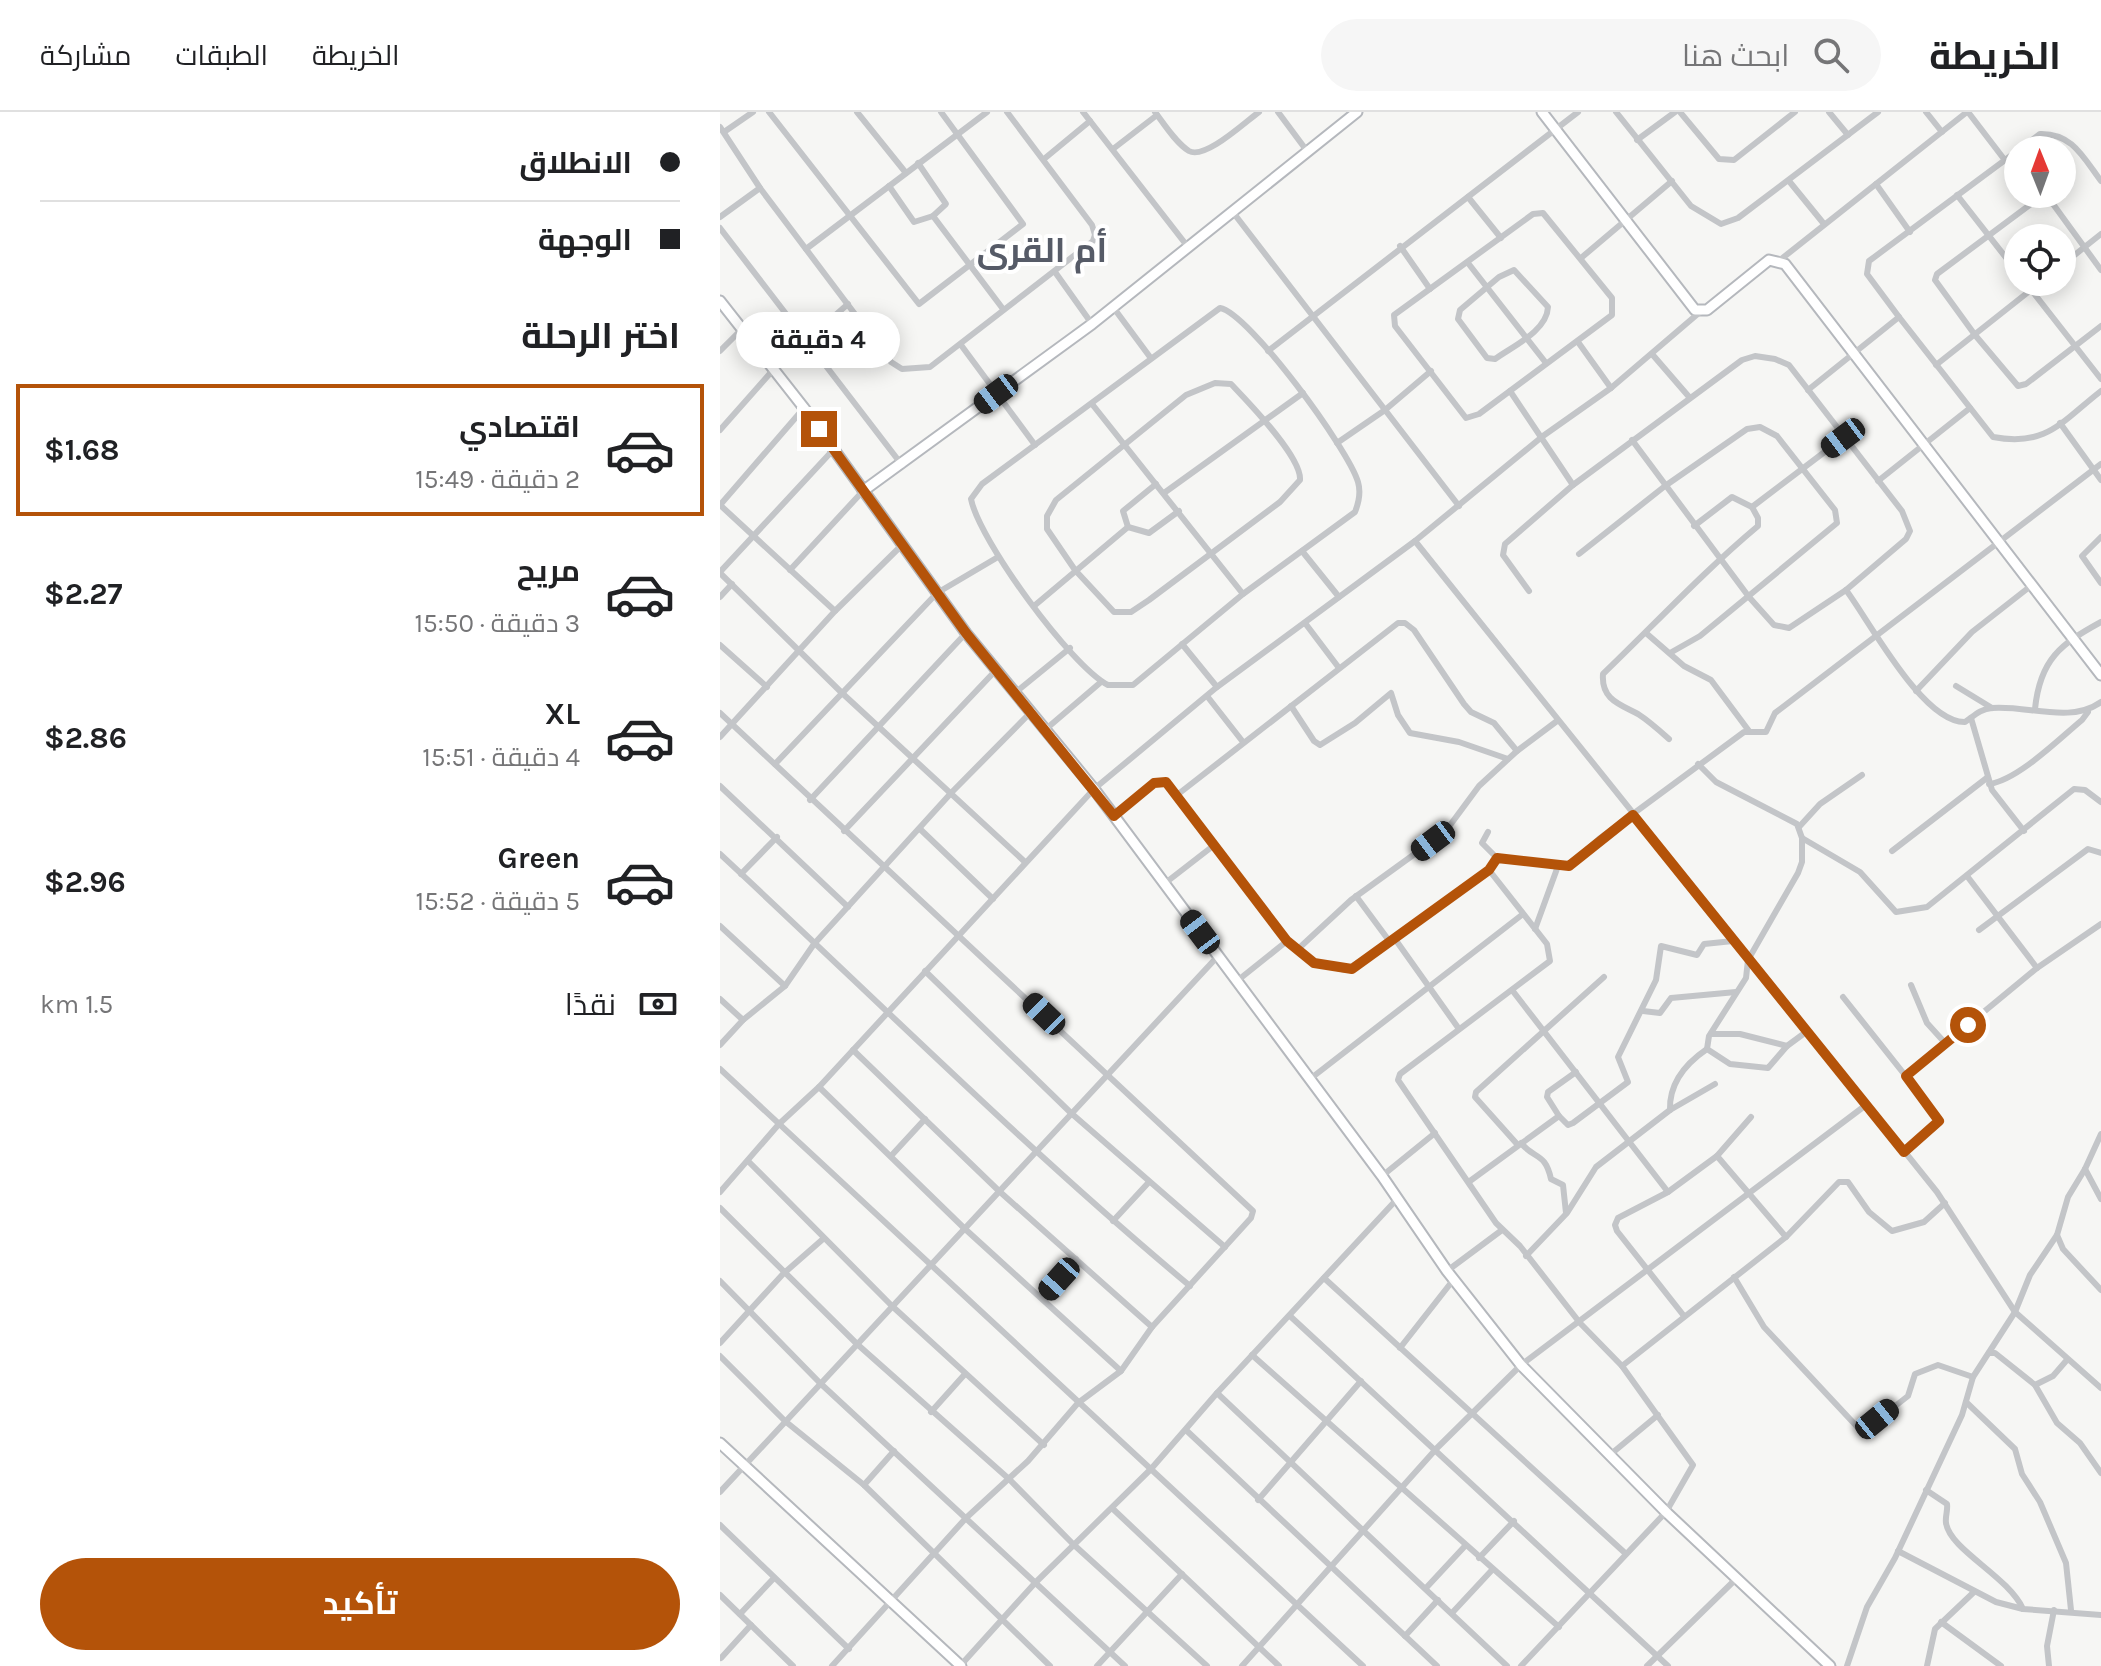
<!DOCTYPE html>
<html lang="ar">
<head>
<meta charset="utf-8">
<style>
  body { margin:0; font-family:Karla,Cairo,sans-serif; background:#f6f6f6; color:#202124; direction:rtl; height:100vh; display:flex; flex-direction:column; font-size:30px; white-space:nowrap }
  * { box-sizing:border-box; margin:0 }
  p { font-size:26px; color:#757577 }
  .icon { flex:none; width:44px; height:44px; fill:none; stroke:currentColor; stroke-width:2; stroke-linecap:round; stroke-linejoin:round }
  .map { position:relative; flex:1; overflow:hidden; direction:ltr }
  .sheet { display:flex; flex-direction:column; background:#fff; width:720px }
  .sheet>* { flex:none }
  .banner { display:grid; align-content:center; height:176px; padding:0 40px; background:#fff }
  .needle { width:52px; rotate:359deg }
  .fabs { position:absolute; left:1284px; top:24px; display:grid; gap:16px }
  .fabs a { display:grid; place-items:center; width:72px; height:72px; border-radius:50%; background:#fff; box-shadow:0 4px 20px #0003; font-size:40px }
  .end { position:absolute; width:36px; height:36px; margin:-18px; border:10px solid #b45309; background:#fff; box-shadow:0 0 0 4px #fff }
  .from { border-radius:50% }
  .bubble { position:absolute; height:56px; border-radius:28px; background:#fff; box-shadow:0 4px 20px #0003; font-size:26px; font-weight:700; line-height:56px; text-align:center; direction:rtl }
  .car { position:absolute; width:24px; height:48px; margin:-24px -12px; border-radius:10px; box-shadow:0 0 6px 2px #0007; background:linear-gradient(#222 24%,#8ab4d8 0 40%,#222 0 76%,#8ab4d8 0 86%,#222 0) }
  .banner b { display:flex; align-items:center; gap:28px; height:76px; font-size:30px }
  .banner b+b { border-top:2px solid #e0e0e0 }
  .banner i { width:20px; height:20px; background:#202124 }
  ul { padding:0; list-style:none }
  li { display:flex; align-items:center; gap:24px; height:132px; margin:0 16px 12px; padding:0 24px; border:4px solid transparent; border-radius:0px }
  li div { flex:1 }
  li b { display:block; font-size:30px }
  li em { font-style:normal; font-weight:700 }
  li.active { border-color:#b45309 }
  li>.icon { width:72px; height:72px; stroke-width:1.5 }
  h2 { padding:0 40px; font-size:36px; line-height:96px }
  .pay { display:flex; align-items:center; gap:20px; height:88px; padding:0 40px; font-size:30px }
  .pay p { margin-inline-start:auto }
  .cta { display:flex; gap:16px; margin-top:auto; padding:16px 40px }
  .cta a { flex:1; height:92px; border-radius:48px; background:#b45309; color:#fff; font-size:32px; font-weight:700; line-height:92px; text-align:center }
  header { display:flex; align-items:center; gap:48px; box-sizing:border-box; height:112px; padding:0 40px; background:#fff; border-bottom:2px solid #e0e0e0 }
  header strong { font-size:38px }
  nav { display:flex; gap:44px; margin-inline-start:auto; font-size:28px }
  .search { width:560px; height:72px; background:#f6f6f6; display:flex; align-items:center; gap:20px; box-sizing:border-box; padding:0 28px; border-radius:44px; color:#757577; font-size:30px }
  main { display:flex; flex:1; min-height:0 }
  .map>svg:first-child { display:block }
</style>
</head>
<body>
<header>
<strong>الخريطة</strong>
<div class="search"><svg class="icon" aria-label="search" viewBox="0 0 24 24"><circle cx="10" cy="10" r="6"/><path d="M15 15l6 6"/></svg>ابحث هنا</div>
<nav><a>الخريطة</a><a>الطبقات</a><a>مشاركة</a></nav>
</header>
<main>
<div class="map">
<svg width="1381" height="1554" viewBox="0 0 1381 1554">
  <rect width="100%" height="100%" fill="#f6f6f4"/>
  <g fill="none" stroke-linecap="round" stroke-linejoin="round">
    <g stroke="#b5b8bd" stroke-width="13">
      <g id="secondary">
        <path d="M822,0L975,198H987L1049,148L1065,152L1381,563"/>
        <path d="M0,189L84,296L246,521L374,677L662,1064L727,1159L801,1253L946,1400L1110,1554"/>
        <path d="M143,379L372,212L637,0"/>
        <path d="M0,1331L241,1554"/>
      </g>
    </g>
    <g stroke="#c3c5c8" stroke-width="6">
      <path d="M49,0L199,192L303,112L221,0"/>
      <path d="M137,0L186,61"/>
      <path d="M363,0L468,135"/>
      <path d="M435,0C444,12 456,31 469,39C485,48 525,10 539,0"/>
      <path d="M558,0L587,39"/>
      <path d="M896,0L971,94L1001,112L1018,106L1158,0"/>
      <path d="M960,0L999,47L1014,48L1075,0"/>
      <path d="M1109,0L1128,23"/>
      <path d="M1206,0L1222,20"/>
      <path d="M1248,0L1284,47"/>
      <path d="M0,15L40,76L171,250L182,257L210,255L373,129L375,123L372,113L287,0"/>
      <path d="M4,20L33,0"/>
      <path d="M917,28L955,0"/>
      <path d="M393,37L437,3"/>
      <path d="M324,47L370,9"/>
      <path d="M1069,69L1104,112"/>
      <path d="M1156,72L1190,120"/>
      <path d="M169,74L194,110L213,104L226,92L198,51"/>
      <path d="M1237,83L1298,161"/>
      <path d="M748,85L781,126"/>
      <path d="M512,99L739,394"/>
      <path d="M823,101L892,186V203L759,302L746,306L675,214L674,203L813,102Z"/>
      <path d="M213,104L283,197"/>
      <path d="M0,105L40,76"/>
      <path d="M0,116L182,353"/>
      <path d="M680,134L710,177"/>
      <path d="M86,137L267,0"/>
      <path d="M861,146L952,69"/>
      <path d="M1060,148L1247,0"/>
      <path d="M748,151L826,251"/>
      <path d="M1342,153L1381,122"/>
      <path d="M794,158L828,195C827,219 793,234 775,247L767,246L738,207L740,198L779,165Z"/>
      <path d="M1381,158L1333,92L1319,86L1217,162L1215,168L1255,223L1298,274L1306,272L1381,214"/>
      <path d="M335,160L372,212"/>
      <path d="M1305,170L1381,267"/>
      <path d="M393,195L430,245"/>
      <path d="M500,196C529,201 629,338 638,370C641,380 639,390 635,400L523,482L413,573H388C351,554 259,428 251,387L262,372Z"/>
      <path d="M1179,205L1147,162L1149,149L1320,22C1352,21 1363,45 1381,69"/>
      <path d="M858,230L891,276"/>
      <path d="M241,233L315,333"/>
      <path d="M0,239L22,217"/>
      <path d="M548,239L858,0"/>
      <path d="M932,242L970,286"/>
      <path d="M1216,253L1321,170"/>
      <path d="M495,271L511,272C528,290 582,345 580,368L560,390L429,488L411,500H394L355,458L327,417V404L336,388L466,283Z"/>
      <path d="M1088,278L1179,205L1273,325C1327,335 1341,310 1381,279"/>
      <path d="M790,279L853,373"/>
      <path d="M372,292L523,482"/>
      <path d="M1340,311L1381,368"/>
      <path d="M0,318L53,258L128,192"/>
      <path d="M617,331L665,298L711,259"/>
      <path d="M1158,369L1250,296"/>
      <path d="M436,372L403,399L408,415L429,421L459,399"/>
      <path d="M444,381L583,281"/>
      <path d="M0,393L115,499"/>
      <path d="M0,393L84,296"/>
      <path d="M974,414L1012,385L1032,395"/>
      <path d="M1381,425L1362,444L1381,471"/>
      <path d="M695,429L1217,1080L1295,1200L1381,1276"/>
      <path d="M582,439L619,485"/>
      <path d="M859,442L945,374L1027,317L1040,315L1057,324L1115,398L1117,411L980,524L950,541"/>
      <path d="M70,458L143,379"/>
      <path d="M0,460L114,337"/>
      <path d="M0,461L122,581L305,750"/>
      <path d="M1126,478C1150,510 1203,611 1245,610C1254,604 1260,597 1272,596C1308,593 1350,612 1381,590"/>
      <path d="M809,479L783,443L785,432L853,373L1022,248L1035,244L1055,247L1069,253L1182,399L1190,419L1186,427L1126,478L1069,516L1054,513L1029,485L912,328"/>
      <path d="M0,485L12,472"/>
      <path d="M314,494L408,415"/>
      <path d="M585,511L619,556"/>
      <path d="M926,521L964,554L991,568L1029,619"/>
      <path d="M462,532L497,575"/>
      <path d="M0,533L47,575"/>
      <path d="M1236,574L1272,596"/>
      <path d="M1196,579L1252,520L1312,473"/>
      <path d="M296,580L350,536"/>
      <path d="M487,584L523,630"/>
      <path d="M571,594L594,629L600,633L635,611L671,581L678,603L690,621L739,630L788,647"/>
      <path d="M1315,597C1320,547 1341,532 1381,510"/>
      <path d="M0,601L533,1099L531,1106L432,1215L401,1259L358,1291L308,1349L246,1406L112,1554"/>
      <path d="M1251,606L1272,678L1304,719"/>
      <path d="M326,617L381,570"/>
      <path d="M0,625L115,499L183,432"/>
      <path d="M949,627C939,618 929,609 918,602C899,592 881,587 883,562C934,513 983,460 1038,414V406L1032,395L1123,326"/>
      <path d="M55,652L217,481L278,445"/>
      <path d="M978,652L996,670L1077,712L1082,726L1140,760L1176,800L1207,795L1354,677L1365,678L1381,690"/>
      <path d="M1269,672C1298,668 1339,627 1362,608L1368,600"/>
      <path d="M0,674L128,795"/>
      <path d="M457,683L678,511H685L694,518L744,592L751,600L774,611L797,639"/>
      <path d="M90,688L246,521"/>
      <path d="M394,704L434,671L446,670L567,829L594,851L626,858L675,827L769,758L777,746L762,731L768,720"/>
      <path d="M1079,715L1100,692L1142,663"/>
      <path d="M200,717L273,787"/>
      <path d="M124,719L277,557"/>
      <path d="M1082,726V750L1078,761L1028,848L1026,866L989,924L987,937L1010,952L1048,956L1067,934L1086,920"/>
      <path d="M1172,739L1268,665"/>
      <path d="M0,742C156,887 307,1038 470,1174"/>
      <path d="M777,746L849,754L879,727L1024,620H1046L1055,601L1381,352"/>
      <path d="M769,758L827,832L830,849L680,962L678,968L776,1111L800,1134L860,1211L902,1254L973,1353L946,1400L801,1554"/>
      <path d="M21,762L57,725"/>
      <path d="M1247,764L1317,856"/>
      <path d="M444,772L493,734"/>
      <path d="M636,784L670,830"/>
      <path d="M0,814L65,874"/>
      <path d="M815,817L838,754"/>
      <path d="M1259,818L1368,737L1381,741"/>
      <path d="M675,827L739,917"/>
      <path d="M577,838L631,788L725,720L759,674L797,639L837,609"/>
      <path d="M205,859L351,1001L505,1135"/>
      <path d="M517,869L567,829"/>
      <path d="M1191,873L1207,911L1226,932"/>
      <path d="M792,878L948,1080"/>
      <path d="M1123,885L1219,1006L1218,1012L1184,1040"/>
      <path d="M0,887L23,908"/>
      <path d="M923,899L940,901L951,886L1016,880"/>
      <path d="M991,922H1020L1067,934"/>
      <path d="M0,933L23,908L65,874L94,832L232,680L312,599"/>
      <path d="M133,938L279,1079L432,1215"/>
      <path d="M0,957L643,1554"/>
      <path d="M1186,964L1317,856L1381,812"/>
      <path d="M590,967L803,802"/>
      <path d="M99,975L244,1116L401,1259"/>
      <path d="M950,998C949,971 965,952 987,937"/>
      <path d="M839,1004L848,1013L853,1011L908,970L898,945L936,868L941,834L977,843L984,832L1013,829"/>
      <path d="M801,1031C815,1048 825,1040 831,1067L843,1073L846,1101"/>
      <path d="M797,1032L755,985L756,980L884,865"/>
      <path d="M171,1044L205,1007"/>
      <path d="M997,1044L1031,1005"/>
      <path d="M28,1049L172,1194L324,1333"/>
      <path d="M1365,1057L1381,1087"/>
      <path d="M662,1064L715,1021"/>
      <path d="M750,1069L839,1004L827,985L828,980L856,960"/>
      <path d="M0,1080L59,1012L99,975L374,677L497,575L695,429L823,324L891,276L980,200"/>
      <path d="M0,1096L137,1232L289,1367L353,1432L487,1554"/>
      <path d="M393,1109L429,1070"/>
      <path d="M1337,1123L1343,1137L1381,1178"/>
      <path d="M806,1144L847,1101L876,1055L950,998L995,972"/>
      <path d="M727,1159L782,1118"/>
      <path d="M1014,1165L1044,1215L1142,1320L1188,1284L1195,1262L1218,1253L1253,1265"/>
      <path d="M604,1166L905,1441"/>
      <path d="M0,1169L100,1271L405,1554"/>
      <path d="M322,1186L356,1147"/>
      <path d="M570,1204L948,1554"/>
      <path d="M964,1204L897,1119L895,1113L898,1106L948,1080L997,1044L1066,1125"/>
      <path d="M0,1231L63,1162L103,1127"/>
      <path d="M680,1236L734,1167"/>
      <path d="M1269,1241H1275L1315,1273L1337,1311L1360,1331L1381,1361"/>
      <path d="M532,1243L839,1515"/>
      <path d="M0,1244L65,1309L144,1373L330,1554"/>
      <path d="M902,1254L1066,1125L1119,1070H1128L1149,1100L1172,1119L1204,1110L1225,1091"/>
      <path d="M1315,1273L1333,1264L1346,1249"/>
      <path d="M497,1281L787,1554"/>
      <path d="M1246,1290L1295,1337L1302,1362L1320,1390L1346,1451L1351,1498"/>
      <path d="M211,1300L245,1262"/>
      <path d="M467,1319L717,1554"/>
      <path d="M891,1342L938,1303"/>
      <path d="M144,1373L174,1339"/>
      <path d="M1206,1378L1227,1392C1228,1399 1225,1404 1226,1411C1230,1438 1288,1464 1303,1497"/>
      <path d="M0,1380L498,844"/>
      <path d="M538,1388L641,1269"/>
      <path d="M393,1397L559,1554"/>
      <path d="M0,1413L129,1537"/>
      <path d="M1178,1439L1276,1490L1303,1497L1381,1503"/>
      <path d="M759,1446L794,1409"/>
      <path d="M706,1476L745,1434"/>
      <path d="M0,1483L73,1554"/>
      <path d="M732,1501L772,1458"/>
      <path d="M20,1502L54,1466"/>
      <path d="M1221,1510L1281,1554"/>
      <path d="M685,1524L718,1488"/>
      <path d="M1,1546L31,1513"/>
      <path d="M240,1554L315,1471L431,1357L497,1281L678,1086"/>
      <path d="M377,1554L462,1462"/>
      <path d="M522,1554L717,1336L801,1253L1146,993"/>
      <path d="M927,1554L1017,1466"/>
      <path d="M1127,1554L1147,1495L1175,1446L1242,1303L1253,1265L1295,1200L1310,1163L1337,1123L1348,1085L1365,1057L1381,1022"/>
      <path d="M1207,1554L1215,1517L1254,1480"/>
      <path d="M1329,1554L1327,1534L1334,1498"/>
    </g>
    <use href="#secondary" stroke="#fff" stroke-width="9"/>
  </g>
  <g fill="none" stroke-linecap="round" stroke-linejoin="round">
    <path stroke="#b45309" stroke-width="10" d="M99,317L246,521L394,704L434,671L446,670L567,829L594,851L632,857L769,758L777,746L849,754L913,703L1184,1040L1219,1009L1186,964L1248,913"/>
  </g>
  <g text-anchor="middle" stroke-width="8" stroke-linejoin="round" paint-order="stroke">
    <g font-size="34" font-weight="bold" fill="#565b67" stroke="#fff">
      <text x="322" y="150">أم القرى</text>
    </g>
  </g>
</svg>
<div class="fabs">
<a><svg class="needle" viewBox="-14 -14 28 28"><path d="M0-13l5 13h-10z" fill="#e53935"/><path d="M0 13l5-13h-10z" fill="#757577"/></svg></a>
<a><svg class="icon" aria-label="locate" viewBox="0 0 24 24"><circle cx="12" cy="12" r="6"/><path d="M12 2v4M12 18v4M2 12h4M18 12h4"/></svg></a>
</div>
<i class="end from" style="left:1248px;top:913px"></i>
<i class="end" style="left:99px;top:317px"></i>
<div class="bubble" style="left:16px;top:200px;width:164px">4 دقيقة</div>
<i class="car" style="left:276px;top:282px;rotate:233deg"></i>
<i class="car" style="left:1123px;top:326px;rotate:233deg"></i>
<i class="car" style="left:713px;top:729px;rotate:233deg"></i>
<i class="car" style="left:480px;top:820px;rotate:323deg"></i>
<i class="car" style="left:324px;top:902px;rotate:314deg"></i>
<i class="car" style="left:339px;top:1167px;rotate:222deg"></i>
<i class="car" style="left:1157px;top:1307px;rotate:51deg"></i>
</div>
<section class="sheet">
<div class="banner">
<b><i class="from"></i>الانطلاق</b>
<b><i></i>الوجهة</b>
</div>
<h2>اختر الرحلة</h2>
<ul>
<li class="active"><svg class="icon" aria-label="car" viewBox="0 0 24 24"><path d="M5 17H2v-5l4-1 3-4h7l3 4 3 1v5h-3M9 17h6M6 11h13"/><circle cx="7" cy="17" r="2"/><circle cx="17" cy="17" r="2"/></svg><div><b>اقتصادي</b><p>2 دقيقة · 15:49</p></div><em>$1.68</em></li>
<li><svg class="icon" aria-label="car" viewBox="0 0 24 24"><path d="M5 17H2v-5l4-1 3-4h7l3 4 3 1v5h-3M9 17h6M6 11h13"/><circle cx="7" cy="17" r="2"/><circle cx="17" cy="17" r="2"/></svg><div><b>مريح</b><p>3 دقيقة · 15:50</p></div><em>$2.27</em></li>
<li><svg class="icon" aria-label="car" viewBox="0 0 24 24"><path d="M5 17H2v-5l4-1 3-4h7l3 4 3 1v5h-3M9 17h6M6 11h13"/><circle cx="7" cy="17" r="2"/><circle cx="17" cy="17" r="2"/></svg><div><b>XL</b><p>4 دقيقة · 15:51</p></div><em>$2.86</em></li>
<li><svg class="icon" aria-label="car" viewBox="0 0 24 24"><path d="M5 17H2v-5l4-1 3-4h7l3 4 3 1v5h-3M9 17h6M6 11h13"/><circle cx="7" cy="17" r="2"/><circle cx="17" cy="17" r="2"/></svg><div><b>Green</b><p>5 دقيقة · 15:52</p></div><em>$2.96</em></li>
</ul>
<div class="pay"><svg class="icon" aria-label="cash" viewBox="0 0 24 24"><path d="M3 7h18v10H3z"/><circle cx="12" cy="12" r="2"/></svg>نقدًا<p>1.5 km</p></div>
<div class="cta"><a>تأكيد</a></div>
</section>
</main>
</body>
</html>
